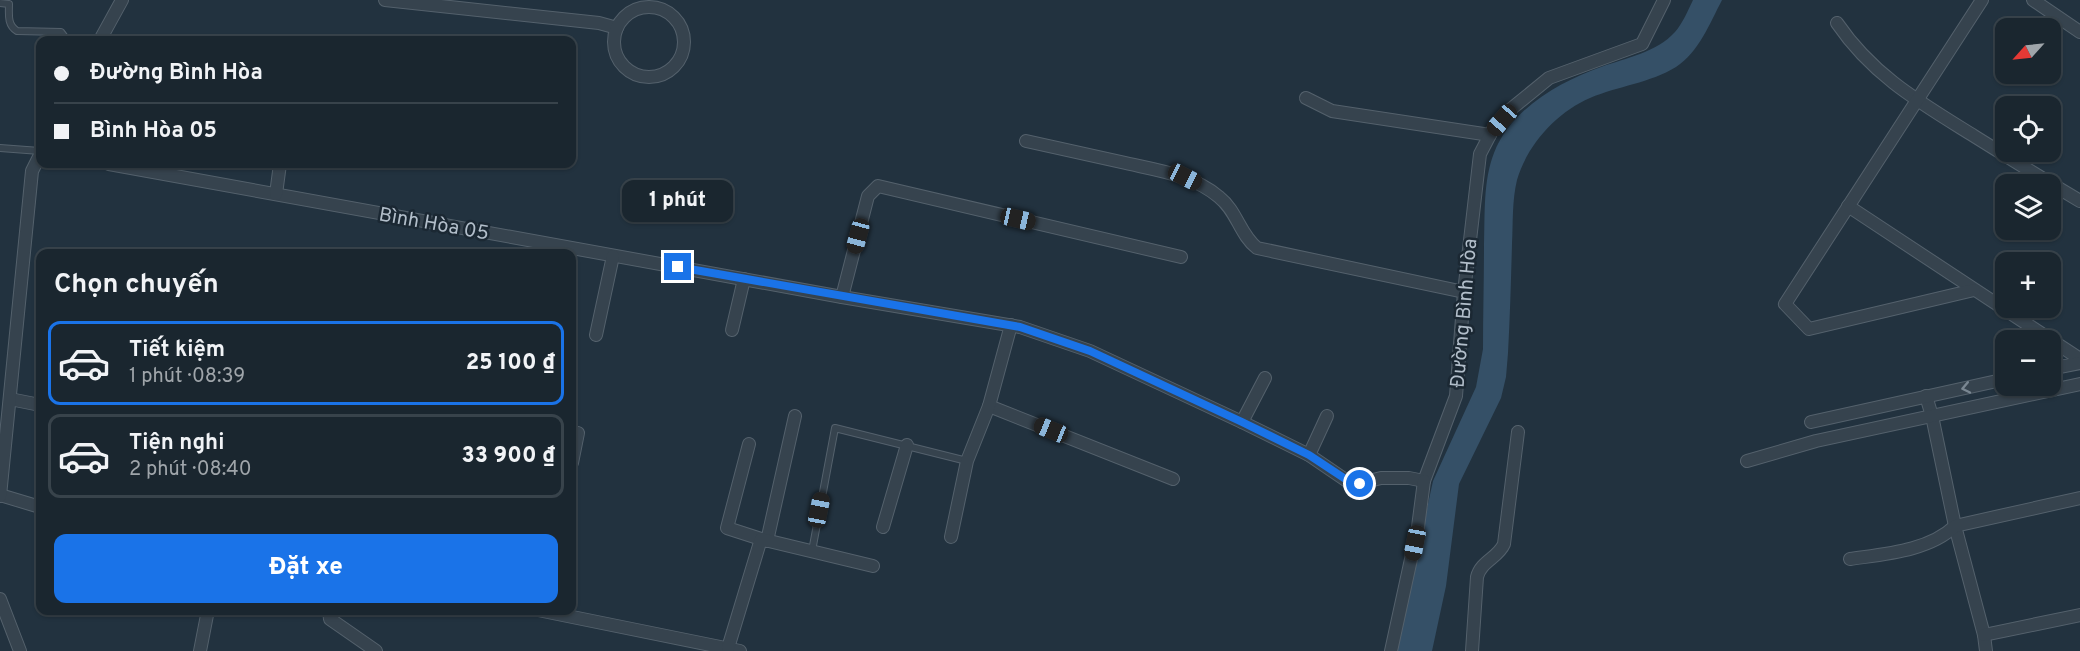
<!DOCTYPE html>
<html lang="vi">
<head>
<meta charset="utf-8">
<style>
  body { margin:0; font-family:Overpass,sans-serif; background:#232e37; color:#f1f3f6; height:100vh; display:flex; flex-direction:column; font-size:22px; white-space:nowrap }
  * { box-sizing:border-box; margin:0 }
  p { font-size:20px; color:#9fa5aa }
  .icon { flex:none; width:33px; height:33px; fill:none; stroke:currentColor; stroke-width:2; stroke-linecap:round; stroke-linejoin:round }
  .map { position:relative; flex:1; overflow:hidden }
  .details { position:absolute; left:36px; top:249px; width:540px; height:366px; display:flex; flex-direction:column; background:#1a262f; border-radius:12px; box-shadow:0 2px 4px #0004,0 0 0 2px #38434b }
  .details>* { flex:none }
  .top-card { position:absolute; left:36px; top:36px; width:540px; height:132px; border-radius:12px; box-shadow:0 2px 4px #0004,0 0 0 2px #38434b; display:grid; align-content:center; height:132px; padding:0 18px; background:#1a262f }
  .needle { width:39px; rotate:243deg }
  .fabs { position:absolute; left:1995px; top:18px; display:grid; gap:12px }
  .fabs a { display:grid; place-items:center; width:66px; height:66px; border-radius:12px; background:#1a262f; box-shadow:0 2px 4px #0004,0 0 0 2px #38434b; font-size:30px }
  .end { position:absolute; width:27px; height:27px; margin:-14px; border:8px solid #1a73e8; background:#fff; box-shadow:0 0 0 3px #fff }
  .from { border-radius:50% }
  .bubble { position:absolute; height:42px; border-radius:12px; background:#1a262f; box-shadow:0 2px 4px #0004,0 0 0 2px #38434b; font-size:20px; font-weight:800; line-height:42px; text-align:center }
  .car { position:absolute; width:18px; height:36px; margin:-18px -9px; border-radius:8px; box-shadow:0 0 4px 2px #0007; background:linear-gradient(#222 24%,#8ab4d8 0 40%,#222 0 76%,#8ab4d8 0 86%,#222 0) }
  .top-card b { display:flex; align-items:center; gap:21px; height:57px; font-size:22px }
  .top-card b+b { border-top:2px solid #38434b }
  .top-card i { width:15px; height:15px; background:#f1f3f6 }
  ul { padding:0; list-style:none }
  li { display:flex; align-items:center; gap:18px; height:84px; margin:0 12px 9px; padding:0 6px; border:3px solid #38434b; border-radius:12px }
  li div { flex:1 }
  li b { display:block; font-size:22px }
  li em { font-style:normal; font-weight:800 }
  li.active { border-color:#1a73e8 }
  li>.icon { width:54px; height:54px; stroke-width:1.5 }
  h2 { padding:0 18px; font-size:27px; line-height:72px }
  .button { display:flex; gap:12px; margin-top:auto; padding:12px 18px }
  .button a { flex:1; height:69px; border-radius:12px; background:#1a73e8; color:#fff; font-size:24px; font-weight:800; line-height:69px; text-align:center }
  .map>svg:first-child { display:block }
</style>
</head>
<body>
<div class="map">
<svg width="2080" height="651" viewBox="0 0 2080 651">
  <rect width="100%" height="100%" fill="#22323f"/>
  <path fill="#355067" d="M1693,0H1722C1710,23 1699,52 1676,67C1650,83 1618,86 1590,98C1557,112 1527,145 1517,180C1512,200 1513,223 1512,244C1511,280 1510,317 1508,353L1506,377L1501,398L1459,484L1446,586L1432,651H1396L1433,481L1476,387L1483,349C1483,314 1484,279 1484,244C1485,214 1483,181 1494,153C1511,109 1559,82 1601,67C1626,58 1657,52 1675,32C1683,23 1688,10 1693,0Z"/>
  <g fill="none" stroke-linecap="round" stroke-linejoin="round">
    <g stroke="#54616c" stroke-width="8">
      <g id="service">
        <path d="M0,3L9,4C9,14 7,25 17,31L61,32L67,40"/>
        <path d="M0,148L40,151"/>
        <path d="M812,551L835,428L967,461"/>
      </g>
    </g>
    <g stroke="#54616c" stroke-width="14">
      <g id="minor">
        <path d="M385,0L599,23L617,28"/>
        <path d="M2033,0L2080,32"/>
        <circle cx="649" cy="42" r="35"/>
        <path d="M1837,23C1873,76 1921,103 1974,136C2009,158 2045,180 2080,201"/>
        <path d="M100,40L122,0"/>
        <path d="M1306,98L1332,111L1490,135"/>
        <path d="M1026,141C1058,148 1089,155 1121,162C1155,170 1192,174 1219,197C1237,211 1240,235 1257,248L1464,292"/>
        <path d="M109,164L842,297L1020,327L1090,351L1242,422L1309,455L1353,485L1381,478H1409L1424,481L1456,396L1464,292L1480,154L1492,131L1511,109L1549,78L1642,44L1664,0"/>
        <path d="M276,194L280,164"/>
        <path d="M1848,206L2080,359"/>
        <path d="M1974,290L1809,329L1785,304L1982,0"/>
        <path d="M842,297L868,196L878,186L1181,257"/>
        <path d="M732,330L744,279"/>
        <path d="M596,335L613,256"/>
        <path d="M2050,369L2080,363"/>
        <path d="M1926,396L1932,416L1955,526L1984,635L1986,651"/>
        <path d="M10,399L40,405"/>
        <path d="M989,406L1173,479"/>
        <path d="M1242,422L1265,378"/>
        <path d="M1811,422L2006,379"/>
        <path d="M749,444L727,528L761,539"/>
        <path d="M1309,455L1327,416"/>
        <path d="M1747,461L1816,441L2080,384"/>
        <path d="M572,463L578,433"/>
        <path d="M0,495L40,507"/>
        <path d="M0,496L32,171L40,155"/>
        <path d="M883,527L907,445"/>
        <path d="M951,537L967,461L989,406L1011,325"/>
        <path d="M767,541L795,416"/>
        <path d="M1850,559C1884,554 1929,551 1955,526L2080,498"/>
        <path d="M0,599L20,651"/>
        <path d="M329,610L330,619L376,651"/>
        <path d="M538,610L740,651"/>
        <path d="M1984,635L2080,615"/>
        <path d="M728,648L761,539L873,566"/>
        <path d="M200,651L208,610"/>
        <path d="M1391,651L1418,527L1424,481"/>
        <path d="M1472,651L1477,577C1481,561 1498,558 1504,544L1518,432"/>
      </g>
    </g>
    <use href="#service" stroke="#36434e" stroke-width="6"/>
    <use href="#minor" stroke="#36434e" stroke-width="12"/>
  </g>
  <defs><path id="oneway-chevron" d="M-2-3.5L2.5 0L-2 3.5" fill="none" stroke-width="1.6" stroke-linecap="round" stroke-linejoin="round" transform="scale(1.5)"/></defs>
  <use stroke="#7a8792" href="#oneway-chevron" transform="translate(1966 388) rotate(168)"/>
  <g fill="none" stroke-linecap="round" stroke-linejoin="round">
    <path stroke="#1a73e8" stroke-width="8" d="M678,267L1020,327L1090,351L1242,422L1309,455L1353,484H1360"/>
  </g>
  <g text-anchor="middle" stroke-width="5" stroke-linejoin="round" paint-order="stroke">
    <g font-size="20" fill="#b2beca" stroke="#1b2833">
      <text transform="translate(434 223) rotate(10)" y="7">Bình Hòa 05</text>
      <text transform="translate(1463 313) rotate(-85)" y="7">Đường Bình Hòa</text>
    </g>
  </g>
</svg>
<div class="fabs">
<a><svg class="needle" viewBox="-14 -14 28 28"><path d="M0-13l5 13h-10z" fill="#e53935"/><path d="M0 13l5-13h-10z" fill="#9fa5aa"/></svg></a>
<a><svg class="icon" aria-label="locate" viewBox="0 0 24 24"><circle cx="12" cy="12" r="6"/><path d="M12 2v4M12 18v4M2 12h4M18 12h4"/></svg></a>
<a><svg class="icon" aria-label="layers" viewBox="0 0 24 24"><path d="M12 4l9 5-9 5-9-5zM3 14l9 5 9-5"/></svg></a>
<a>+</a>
<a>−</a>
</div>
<i class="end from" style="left:1360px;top:484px"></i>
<i class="end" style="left:678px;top:267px"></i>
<div class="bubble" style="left:622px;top:180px;width:111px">1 phút</div>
<i class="car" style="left:1502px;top:120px;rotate:221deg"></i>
<i class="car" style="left:1185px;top:177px;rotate:117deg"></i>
<i class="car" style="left:1018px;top:219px;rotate:103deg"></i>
<i class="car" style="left:858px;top:236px;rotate:195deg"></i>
<i class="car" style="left:1051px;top:430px;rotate:292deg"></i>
<i class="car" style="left:819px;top:510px;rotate:11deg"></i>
<i class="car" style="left:1415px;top:543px;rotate:191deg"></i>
<div class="top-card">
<b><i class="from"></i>Đường Bình Hòa</b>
<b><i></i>Bình Hòa 05</b>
</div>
<section class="details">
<h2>Chọn chuyến</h2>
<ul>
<li class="active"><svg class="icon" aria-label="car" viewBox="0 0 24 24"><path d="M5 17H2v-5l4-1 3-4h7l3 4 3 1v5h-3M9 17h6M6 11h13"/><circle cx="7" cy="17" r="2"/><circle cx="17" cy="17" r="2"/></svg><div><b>Tiết kiệm</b><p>1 phút · 08:39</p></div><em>25 100 ₫</em></li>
<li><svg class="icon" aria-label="car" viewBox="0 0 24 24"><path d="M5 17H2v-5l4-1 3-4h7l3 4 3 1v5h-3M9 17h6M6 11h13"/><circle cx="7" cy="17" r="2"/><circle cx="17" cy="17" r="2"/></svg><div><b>Tiện nghi</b><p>2 phút · 08:40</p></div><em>33 900 ₫</em></li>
</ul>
<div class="button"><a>Đặt xe</a></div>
</section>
</div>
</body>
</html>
